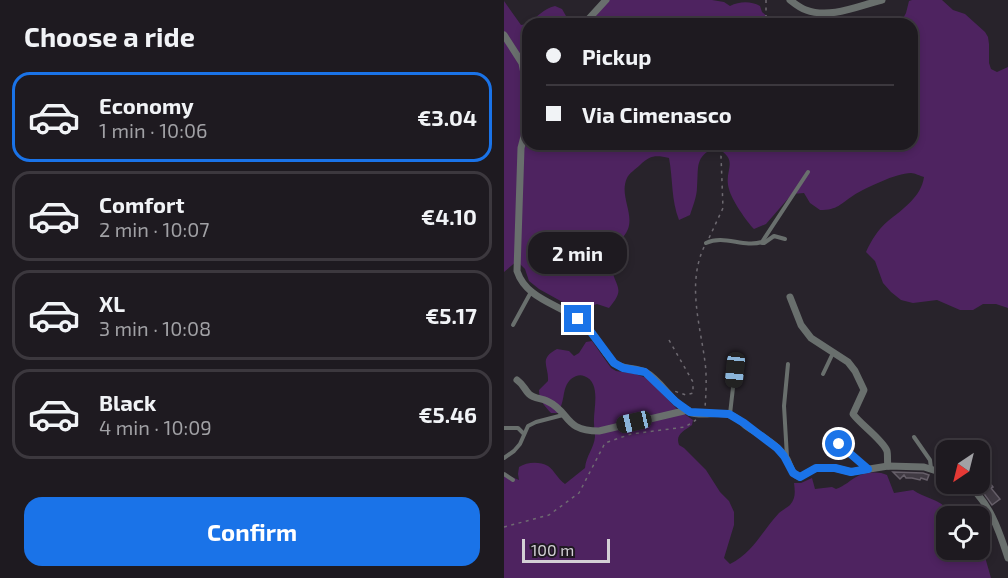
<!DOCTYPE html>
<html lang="en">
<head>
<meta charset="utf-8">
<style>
  body { margin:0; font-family:"Exo 2",sans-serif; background:#2b272d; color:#f1f3f6; height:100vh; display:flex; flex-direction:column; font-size:22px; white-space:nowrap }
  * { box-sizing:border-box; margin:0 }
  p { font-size:20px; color:#a1a1a5 }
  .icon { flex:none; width:33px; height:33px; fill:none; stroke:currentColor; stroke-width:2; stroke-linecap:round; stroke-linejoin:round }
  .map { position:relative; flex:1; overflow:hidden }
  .panel { display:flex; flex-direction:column; background:#1e1a20; width:504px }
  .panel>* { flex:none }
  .top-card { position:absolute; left:18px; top:18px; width:396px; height:132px; border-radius:18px; box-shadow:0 3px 9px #0003,0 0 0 2px #3c383e; display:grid; align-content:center; height:132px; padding:0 24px; background:#1e1a20 }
  .needle { width:39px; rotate:215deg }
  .tools { position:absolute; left:432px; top:440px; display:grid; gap:12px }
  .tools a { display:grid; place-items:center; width:54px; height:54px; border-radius:12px; background:#1e1a20; box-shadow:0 3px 9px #0003,0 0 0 2px #3c383e; font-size:30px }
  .scale { position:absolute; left:18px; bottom:15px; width:88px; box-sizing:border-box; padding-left:6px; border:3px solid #d3d0d5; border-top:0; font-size:16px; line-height:21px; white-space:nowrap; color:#d3d0d5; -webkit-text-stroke:4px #1f1921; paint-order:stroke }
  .end { position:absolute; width:27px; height:27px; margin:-14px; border:8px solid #1a73e8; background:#fff; box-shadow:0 0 0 3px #fff }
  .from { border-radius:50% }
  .bubble { position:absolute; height:42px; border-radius:18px; background:#1e1a20; box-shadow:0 3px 9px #0003,0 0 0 2px #3c383e; font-size:20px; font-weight:700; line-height:42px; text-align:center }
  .car { position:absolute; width:18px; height:36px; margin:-18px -9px; border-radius:8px; box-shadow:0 0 4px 2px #0007; background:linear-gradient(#222 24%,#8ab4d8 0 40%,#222 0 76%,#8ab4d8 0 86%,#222 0) }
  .top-card b { display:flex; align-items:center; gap:21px; height:57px; font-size:22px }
  .top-card b+b { border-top:2px solid #3c383e }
  .top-card i { width:15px; height:15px; background:#f1f3f6 }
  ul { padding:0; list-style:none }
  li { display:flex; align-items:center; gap:18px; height:90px; margin:0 12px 9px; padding:0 12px; border:3px solid #3c383e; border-radius:18px }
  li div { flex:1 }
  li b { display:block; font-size:22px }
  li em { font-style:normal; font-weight:700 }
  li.current { border-color:#1a73e8 }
  li>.icon { width:54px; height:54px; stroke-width:1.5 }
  h2 { padding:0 24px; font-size:27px; line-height:72px }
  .action { display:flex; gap:12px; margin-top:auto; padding:12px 24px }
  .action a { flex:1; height:69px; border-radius:18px; background:#1a73e8; color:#fff; font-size:24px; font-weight:700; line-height:69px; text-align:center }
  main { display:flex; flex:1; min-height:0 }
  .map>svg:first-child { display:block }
</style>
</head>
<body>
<main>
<section class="panel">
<h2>Choose a ride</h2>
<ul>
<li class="current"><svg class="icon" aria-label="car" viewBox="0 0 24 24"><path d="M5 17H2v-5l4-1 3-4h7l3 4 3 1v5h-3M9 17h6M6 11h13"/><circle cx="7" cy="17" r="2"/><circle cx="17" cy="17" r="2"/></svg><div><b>Economy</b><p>1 min · 10:06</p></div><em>€3.04</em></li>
<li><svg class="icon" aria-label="car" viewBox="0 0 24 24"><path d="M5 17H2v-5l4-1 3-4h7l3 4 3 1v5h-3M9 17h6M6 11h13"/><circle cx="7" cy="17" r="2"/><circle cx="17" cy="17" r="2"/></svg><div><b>Comfort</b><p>2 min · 10:07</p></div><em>€4.10</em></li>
<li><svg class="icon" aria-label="car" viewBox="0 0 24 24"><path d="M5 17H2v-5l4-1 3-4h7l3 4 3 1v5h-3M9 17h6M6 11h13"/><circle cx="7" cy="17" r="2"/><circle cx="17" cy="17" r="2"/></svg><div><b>XL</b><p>3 min · 10:08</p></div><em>€5.17</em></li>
<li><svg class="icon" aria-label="car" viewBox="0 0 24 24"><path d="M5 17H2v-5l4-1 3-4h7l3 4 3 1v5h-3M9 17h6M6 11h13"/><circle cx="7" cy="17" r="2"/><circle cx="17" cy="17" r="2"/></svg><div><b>Black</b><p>4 min · 10:09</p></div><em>€5.46</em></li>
</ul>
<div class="action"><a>Confirm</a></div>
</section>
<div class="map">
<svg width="504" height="578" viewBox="0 0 504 578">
  <rect width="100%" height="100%" fill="#28232b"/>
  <g fill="#4e2360">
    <path d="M105,0H208L220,2L226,6C236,1 247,1 256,6L258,12L272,24H104L102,22L96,20L90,22L88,20Z"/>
    <path d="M408,0H438L449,10L461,14L481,32L484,37L485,44V63L487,69L493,72L504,67V308L492,304H479L469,310H456L433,300L409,303L397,300L387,292L379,283L371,261L362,252C367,241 374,229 384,221C399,209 417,197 420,177C416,176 411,173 407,173C392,173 362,188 350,195C336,204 334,210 316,210L306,203L300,193L288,194L262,224L250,229C243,222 227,199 225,189C219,169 237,162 212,147C190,157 195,166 193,187C193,196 189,206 186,215L175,220C167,200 169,179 165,158C152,155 146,155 136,165C132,169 125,173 123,178C115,195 130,213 124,229C119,241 106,248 105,262C105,263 107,269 108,271C114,290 120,290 105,308L93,304L81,308L71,309L35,289L25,281L21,269L13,261L0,272V1L17,25L24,24V144H408V24H396L402,13L405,1Z"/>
    <path d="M51,6L58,9L62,16L71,18L70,24H25C34,16 39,9 51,6Z"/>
    <path d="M88,341L107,368L112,371L131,374L143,378L173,409L189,420L188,425C180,431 171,434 175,445L180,448L202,470L216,492L225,501L230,512V525L220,558L226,564C249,553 258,531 275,513C278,510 283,508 286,505C292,498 291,491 290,483H297L308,478L311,489L328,487L332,489C341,486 346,480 354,476C362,472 375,471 383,475L390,493L409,490C422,499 441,500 448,516H442V549H468L475,556L481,557L487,578H0V474L15,480L14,474L15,467C23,462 35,461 44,466C50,470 54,479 61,484L81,468C82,456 90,448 91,437C91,432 90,427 90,423C89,410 98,382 80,376C76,374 71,376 67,379C57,388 62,403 53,413H47C40,405 35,401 35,390L44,381C45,366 34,359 53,349L65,351L70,356L75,353L82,342Z"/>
  </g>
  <g fill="#403a43" stroke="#665f69" stroke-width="1.5">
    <path d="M389,472L419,473L425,475L423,480L417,478L416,480L408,478H402L400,475L396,479Z"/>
    <path d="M438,479L442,480V483H456L452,492L436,483Z"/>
    <path d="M481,481L483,483L485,482L489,487L487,488L496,499L488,505L478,491L479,489L476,485Z"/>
  </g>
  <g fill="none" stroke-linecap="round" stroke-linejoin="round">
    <g stroke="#6e6a71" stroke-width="1.5" stroke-dasharray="3 4.5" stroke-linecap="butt">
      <path d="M262,0V24"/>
      <path d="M205,238L219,208L217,156L221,144"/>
      <path d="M200,247C183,284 196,324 201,362C203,377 202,393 201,408"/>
      <path d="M165,340L189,382V393L182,395L170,391"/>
      <path d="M0,527L45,515L75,493L101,443L127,434L181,427L192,420"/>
    </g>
    <g stroke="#696f6d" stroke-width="4">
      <path d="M202,243C220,234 239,248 258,242L304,172"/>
      <path d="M258,243H260L270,236L281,239"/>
      <path d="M9,325L27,292"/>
      <path d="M319,374L329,353"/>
      <path d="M226,414L231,370"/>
      <path d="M0,428H14L20,434"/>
      <path d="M410,437L426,460L427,468"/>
      <path d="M335,444L363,469"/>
      <path d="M283,457L280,406L284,364"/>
      <path d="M0,458L10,451L16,444L24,426L32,422L59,415"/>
      <path d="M0,474L9,480"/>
    </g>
    <g stroke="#696f6d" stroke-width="7">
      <path d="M286,0C291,4 296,8 302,10C326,19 354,6 378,0"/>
      <path d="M80,24L102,0"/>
      <path d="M0,35L18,63L24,95"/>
      <path d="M24,107L22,129L17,148L13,271C22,298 51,303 72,318C85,327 94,341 102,353C105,356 107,361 110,363C119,370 131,367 141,372C157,380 168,403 185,412C196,417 215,411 226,415C231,417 237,421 241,425C254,434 271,443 281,456C287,464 285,473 296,477L312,468H331L347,472L384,466L420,467L442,474"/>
      <path d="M286,297L297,325L307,338L344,362L351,371L360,390L349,414C356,424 379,440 383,451C384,455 383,462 384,466"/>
      <path d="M13,380C20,385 20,389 25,394C30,399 37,398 43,401C67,412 59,431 95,431L184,410"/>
      <path d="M462,483C485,501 495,530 504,558"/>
    </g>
  </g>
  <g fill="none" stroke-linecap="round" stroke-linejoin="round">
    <path stroke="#1a73e8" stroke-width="8" d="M74,319L87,332L110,363L119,368L141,372L172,402L186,412L225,414L240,423L273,448L280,456L289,473L296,477L312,468H331L347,472L364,469L335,444"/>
  </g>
</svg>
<div class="tools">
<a><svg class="needle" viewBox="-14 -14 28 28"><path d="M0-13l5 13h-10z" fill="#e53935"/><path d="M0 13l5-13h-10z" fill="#a1a1a5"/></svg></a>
<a><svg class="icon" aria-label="locate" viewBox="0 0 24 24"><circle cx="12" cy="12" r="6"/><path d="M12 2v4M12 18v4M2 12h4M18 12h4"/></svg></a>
</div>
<div class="scale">100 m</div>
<i class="end from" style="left:335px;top:444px"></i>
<i class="end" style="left:74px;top:319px"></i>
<div class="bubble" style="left:24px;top:232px;width:99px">2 min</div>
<i class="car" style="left:231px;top:370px;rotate:186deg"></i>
<i class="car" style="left:130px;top:422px;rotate:257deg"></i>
<div class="top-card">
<b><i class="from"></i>Pickup</b>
<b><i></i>Via Cimenasco</b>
</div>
</div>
</main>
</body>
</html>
